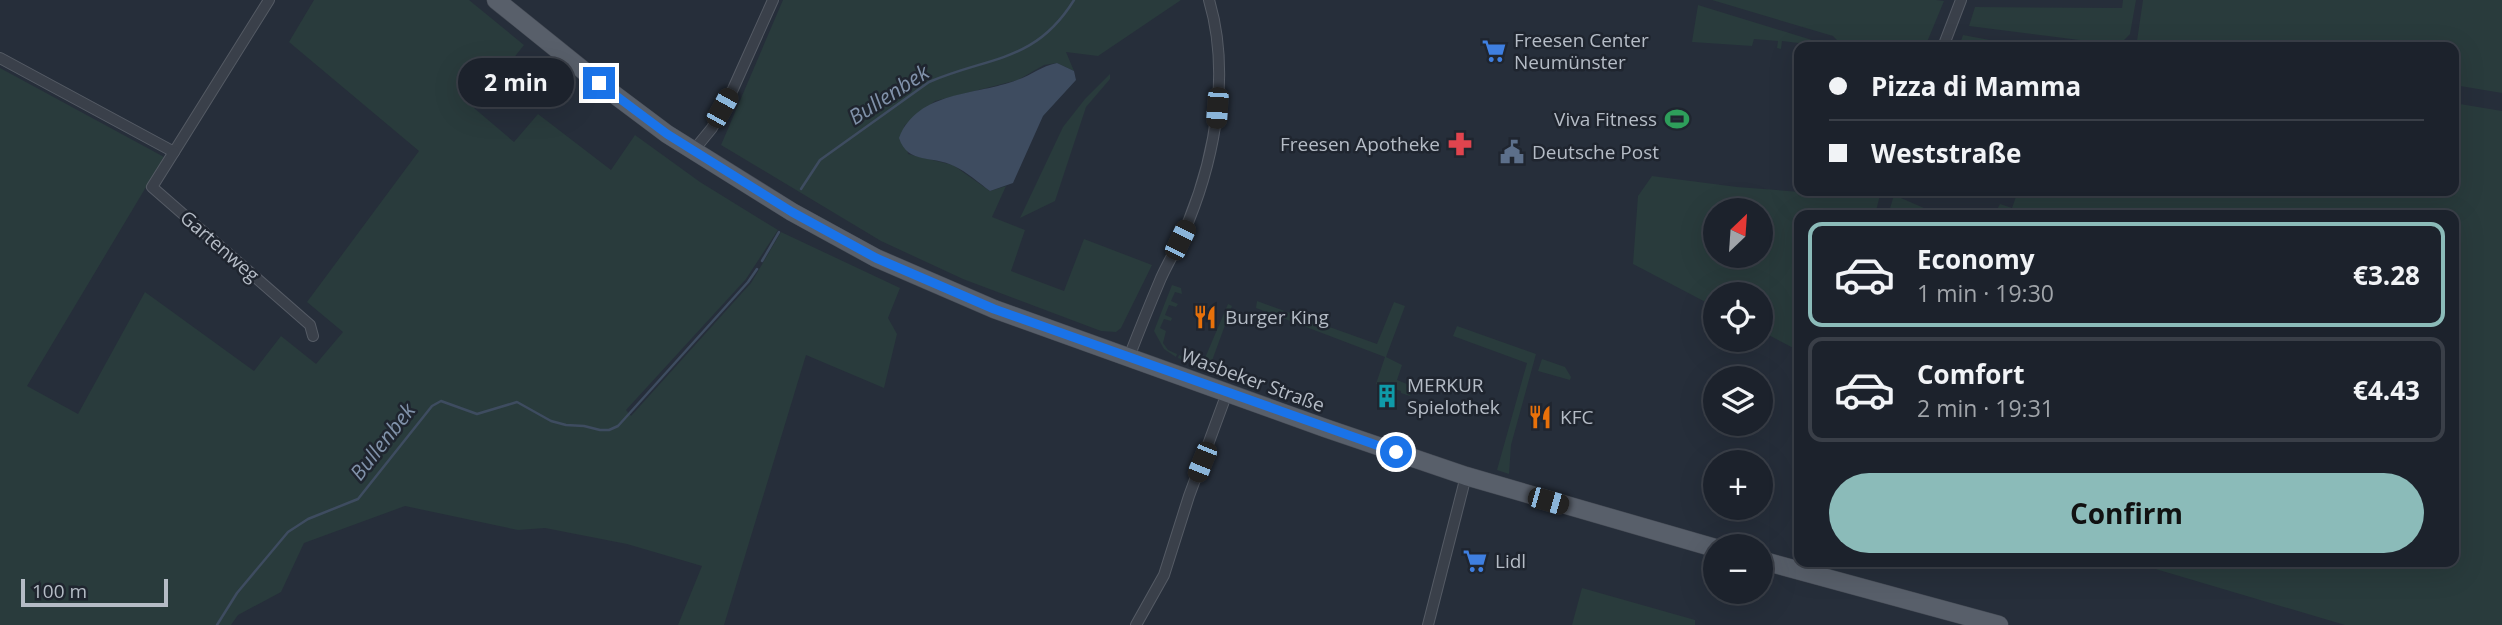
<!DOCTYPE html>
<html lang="en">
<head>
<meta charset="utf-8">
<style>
  body { margin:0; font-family:"Open Sans",sans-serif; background:#252a34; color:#f1f3f6; height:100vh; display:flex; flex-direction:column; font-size:26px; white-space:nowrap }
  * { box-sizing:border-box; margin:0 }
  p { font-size:23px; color:#a0a4a9 }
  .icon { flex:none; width:38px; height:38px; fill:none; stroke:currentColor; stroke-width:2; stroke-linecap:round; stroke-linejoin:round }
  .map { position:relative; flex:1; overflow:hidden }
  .details { position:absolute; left:1794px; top:210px; width:665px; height:357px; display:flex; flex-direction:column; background:#1c222c; border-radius:14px; box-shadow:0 7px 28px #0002,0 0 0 2px #3a3f48 }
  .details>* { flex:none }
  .guide { position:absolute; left:1794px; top:42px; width:665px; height:154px; border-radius:14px; box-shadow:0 7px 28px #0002,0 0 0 2px #3a3f48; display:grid; align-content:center; height:154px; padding:0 35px; background:#1c222c }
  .needle { width:46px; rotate:25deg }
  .buttons { position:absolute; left:1703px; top:198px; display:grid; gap:14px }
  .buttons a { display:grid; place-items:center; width:70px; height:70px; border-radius:50%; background:#1c222c; box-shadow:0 7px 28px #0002,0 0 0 2px #3a3f48; font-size:35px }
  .scale { position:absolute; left:21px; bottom:18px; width:147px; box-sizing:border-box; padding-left:7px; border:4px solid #b5bcc6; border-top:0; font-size:19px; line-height:24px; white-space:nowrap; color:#b5bcc6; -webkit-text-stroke:5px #1f252f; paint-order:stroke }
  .end { position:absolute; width:32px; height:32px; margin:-16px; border:9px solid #1a73e8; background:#fff; box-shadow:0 0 0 4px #fff }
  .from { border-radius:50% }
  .bubble { position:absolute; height:49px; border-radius:24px; background:#1c222c; box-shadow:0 7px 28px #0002,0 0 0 2px #3a3f48; font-size:23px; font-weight:700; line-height:49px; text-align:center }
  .car { position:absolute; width:21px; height:42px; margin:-21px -10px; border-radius:9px; box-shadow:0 0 5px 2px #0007; background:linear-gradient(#222 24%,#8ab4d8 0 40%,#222 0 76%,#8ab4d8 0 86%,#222 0) }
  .guide b { display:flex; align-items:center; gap:24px; height:66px; font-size:26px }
  .guide b+b { border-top:2px solid #3a3f48 }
  .guide i { width:18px; height:18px; background:#f1f3f6 }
  ul { padding:12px 0 0; list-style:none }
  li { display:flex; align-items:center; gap:21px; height:105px; margin:0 14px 10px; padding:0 21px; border:4px solid #3a3f48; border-radius:14px }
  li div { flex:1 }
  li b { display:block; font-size:26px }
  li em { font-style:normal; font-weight:700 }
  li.active { border-color:#8bbbb9 }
  li>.icon { width:63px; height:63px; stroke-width:1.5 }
  .button { display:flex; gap:14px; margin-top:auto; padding:14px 35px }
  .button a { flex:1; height:80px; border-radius:42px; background:#8bbbb9; color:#111; font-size:28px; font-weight:700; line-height:80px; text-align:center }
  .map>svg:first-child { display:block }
</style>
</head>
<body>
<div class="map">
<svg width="2502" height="625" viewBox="0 0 2502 625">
  <rect width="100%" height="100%" fill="#262e3a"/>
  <g fill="#293b3c" fill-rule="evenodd">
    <path d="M314,0H469L524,45L474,108L514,142L538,114L611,170L635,135L700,182L778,230L746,279L626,410L631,416L751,283L781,232L900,288L888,318L897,334L884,388L806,355L724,625H678L702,566L627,544L545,528L518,530L405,506L304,543L281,592L238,615L231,625H0V68L164,157L27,386L78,414L145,292L254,371L281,336L316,364L343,332L307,302L419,151L289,42Z"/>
    <path d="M783,0H1181L1098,56L1066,52L1074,71L1057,63L1044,65L1018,80L935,101L904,126L908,154L953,165L990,191L1006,186L992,217L1025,230L1011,271L1064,291L1084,239L1152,265L1121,328L1116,332L1101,331L963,279L881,241L721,145Z"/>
    <path d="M1712,0H1936L1944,1L1925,47H1844L1833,36Z"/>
    <path d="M2123,0H2136L2130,34L2119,45L1969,26L1975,7L2122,8Z"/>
    <path d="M2143,0H2502V93L2454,85V47H2140L2137,41Z"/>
    <path d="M1698,5L1828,45L1831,47L1782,41L1781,49L1777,48L1778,41L1754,39L1752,46L1692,42Z"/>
    <path d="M1963,35L2027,47H1959Z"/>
    <path d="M1110,74V79L1086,107L1055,201L1020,218L1063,127L1085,99Z"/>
    <path d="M2454,103L2502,111V625H2345L2132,562H2454V215H1994L2000,204L2012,208L2018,191H2454Z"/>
    <path d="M1652,176L1737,187L1853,196L1857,191H1881L1875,215H1799V351L1761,331L1760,294H1715V307L1633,264L1638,196ZM1760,210V256H1715V210Z"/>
    <path d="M1894,195L1940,215H1888Z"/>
    <path d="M1172,285L1181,288L1182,294L1175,292L1171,301L1178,304L1176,307L1169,305L1165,315L1172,318L1171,321L1164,319L1160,328L1166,331L1163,343L1168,350L1177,354L1176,357L1164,349L1154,331Z"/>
    <path d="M1257,301L1377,344L1394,302L1405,306L1386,357L1402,365L1397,380L1414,387L1410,396L1401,393V391L1376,384L1385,357L1256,308Z"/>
    <path d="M1228,304L1232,306L1209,369L1178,358L1179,355L1196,362L1205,358Z"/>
    <path d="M1457,326L1536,354L1511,445L1509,474L1497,470L1527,363L1453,336Z"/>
    <path d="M1542,359L1565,367L1571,377L1570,380L1538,371Z"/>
    <path d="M1582,588L1695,620V625H1572Z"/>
  </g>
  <path fill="#3e4c60" d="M1057,63L1074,71L1076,80L1043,116L1013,183L990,191C979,183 967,172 954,166C933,155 908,165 899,138C918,90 976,96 1017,80C1032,75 1041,66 1057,63Z"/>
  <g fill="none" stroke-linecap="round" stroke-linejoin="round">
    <g stroke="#3e4c60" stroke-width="2.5">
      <path d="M801,189L820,160L929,82C989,56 1035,63 1074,0"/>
      <path d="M762,261L779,232"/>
      <path d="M217,625L237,593L288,532L308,519L358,499L432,406L441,401L477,414L517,402L551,421L566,425L584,426L600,430H609L618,426L748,282L757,269"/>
    </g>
    <g stroke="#555b65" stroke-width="12">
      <g id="street">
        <path d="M1943,47L1961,0"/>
        <path d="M0,58L174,152L269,0"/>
        <path d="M694,150L712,128L733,89L773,0"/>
        <path d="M174,152L152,187L310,325L313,336"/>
        <path d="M1129,357C1139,331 1150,304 1161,278C1170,258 1182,240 1189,220C1216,153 1230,71 1209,0"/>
        <path d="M1136,625L1164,575L1189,496L1227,393"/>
        <path d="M1428,625L1466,476"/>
      </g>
    </g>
    <g stroke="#434953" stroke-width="19">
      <g id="primary">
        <path d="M496,0L599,83L667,134L792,212L876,258L994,309L1325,428L1466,476L1715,548"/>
        <path d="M1760,560L1999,625"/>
      </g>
    </g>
    <use href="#street" stroke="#3a404a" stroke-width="10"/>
    <use href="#primary" stroke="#585f6a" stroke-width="18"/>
  </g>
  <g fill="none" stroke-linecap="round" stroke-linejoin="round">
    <path stroke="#1a73e8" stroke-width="9" d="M599,83L667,134L792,212L876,258L994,309L1396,452"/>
  </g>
  <defs>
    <g id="supermarket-bare" transform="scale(1.89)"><path d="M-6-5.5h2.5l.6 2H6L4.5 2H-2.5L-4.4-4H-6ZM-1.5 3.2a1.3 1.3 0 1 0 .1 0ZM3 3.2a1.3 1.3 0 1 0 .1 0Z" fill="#3f7fe0" stroke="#1f252f" stroke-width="2.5" paint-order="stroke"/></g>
    <g id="stadium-bare" transform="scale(1.89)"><path d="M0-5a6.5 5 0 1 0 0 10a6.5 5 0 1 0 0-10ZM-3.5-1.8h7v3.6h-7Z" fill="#2e9e5b" stroke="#1f252f" stroke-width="2.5" paint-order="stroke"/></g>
    <g id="pharmacy-bare" transform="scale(1.89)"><path d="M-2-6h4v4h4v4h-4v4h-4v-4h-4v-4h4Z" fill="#e0444e" stroke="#1f252f" stroke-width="2.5" paint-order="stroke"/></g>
    <g id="civic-bare" transform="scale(1.89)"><path d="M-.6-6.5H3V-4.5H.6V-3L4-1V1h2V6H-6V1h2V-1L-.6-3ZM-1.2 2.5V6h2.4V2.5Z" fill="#5c6f8a" stroke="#1f252f" stroke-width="2.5" paint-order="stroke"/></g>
    <g id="restaurant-bare" transform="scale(1.89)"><path d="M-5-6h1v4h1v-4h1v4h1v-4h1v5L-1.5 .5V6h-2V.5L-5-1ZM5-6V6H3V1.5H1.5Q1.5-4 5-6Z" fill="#e8710a" stroke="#1f252f" stroke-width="2.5" paint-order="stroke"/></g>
    <g id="building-bare" transform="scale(1.89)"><path d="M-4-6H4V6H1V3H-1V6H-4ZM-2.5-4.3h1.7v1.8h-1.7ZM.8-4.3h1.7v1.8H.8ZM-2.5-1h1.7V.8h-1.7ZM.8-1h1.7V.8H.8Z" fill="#0f9aa8" stroke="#1f252f" stroke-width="2.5" paint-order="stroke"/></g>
  </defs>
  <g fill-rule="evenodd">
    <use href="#supermarket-bare" x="1494" y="51"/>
    <use href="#stadium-bare" x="1677" y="119"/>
    <use href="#pharmacy-bare" x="1460" y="144"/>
    <use href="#civic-bare" x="1512" y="152"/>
    <use href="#restaurant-bare" x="1205" y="317"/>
    <use href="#building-bare" x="1387" y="396"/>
    <use href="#restaurant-bare" x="1540" y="417"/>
    <use href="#supermarket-bare" x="1475" y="561"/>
  </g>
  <g text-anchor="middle" stroke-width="5" stroke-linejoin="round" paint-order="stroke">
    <g font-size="19" fill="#b5bcc6" stroke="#1f252f" text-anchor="start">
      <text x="1514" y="47">Freesen Center<tspan x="1514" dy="22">Neumünster</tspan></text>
      <text x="1657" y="126" text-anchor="end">Viva Fitness</text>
      <text x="1440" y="151" text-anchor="end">Freesen Apotheke</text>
      <text x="1532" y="159">Deutsche Post</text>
      <text x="1225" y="324">Burger King</text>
      <text x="1407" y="392">MERKUR<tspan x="1407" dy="22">Spielothek</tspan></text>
      <text x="1560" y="424">KFC</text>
      <text x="1495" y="568">Lidl</text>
    </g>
    <g font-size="19" fill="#b5bcc6" stroke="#1f252f">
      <text transform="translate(220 246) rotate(41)" y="7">Gartenweg</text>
      <text transform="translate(1253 380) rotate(20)" y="7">Wasbeker Straße</text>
    </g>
    <g font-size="21" font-style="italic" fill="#8192aa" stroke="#1f252f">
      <text transform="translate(889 95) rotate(-33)" y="7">Bullenbek</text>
      <text transform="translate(383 442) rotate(-52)" y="7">Bullenbek</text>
    </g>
  </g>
</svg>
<div class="buttons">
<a><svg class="needle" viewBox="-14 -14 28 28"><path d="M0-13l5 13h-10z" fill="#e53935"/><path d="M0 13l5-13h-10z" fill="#a0a4a9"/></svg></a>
<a><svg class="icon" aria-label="locate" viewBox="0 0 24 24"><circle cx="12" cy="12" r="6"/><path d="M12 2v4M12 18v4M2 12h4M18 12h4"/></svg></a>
<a><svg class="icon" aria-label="layers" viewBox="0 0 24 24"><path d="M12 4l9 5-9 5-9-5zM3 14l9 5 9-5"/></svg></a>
<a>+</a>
<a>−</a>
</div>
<div class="scale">100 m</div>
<i class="end from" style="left:1396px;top:452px"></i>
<i class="end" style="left:599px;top:83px"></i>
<div class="bubble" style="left:458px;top:58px;width:116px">2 min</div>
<i class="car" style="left:722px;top:108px;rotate:29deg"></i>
<i class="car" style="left:1217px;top:108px;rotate:184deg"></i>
<i class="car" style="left:1180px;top:240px;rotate:26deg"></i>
<i class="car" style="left:1202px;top:462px;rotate:202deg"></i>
<i class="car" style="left:1548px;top:501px;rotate:106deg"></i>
<div class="guide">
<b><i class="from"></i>Pizza di Mamma</b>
<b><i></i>Weststraße</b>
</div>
<section class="details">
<ul>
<li class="active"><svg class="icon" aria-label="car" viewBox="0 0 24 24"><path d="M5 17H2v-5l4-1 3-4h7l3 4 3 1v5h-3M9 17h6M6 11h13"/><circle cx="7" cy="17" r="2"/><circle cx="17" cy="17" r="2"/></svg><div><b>Economy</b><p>1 min · 19:30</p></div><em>€3.28</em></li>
<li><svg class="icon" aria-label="car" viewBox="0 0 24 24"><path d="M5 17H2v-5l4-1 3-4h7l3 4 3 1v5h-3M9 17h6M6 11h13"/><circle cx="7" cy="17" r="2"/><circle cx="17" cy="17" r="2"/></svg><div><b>Comfort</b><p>2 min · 19:31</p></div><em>€4.43</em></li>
</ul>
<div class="button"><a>Confirm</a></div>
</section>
</div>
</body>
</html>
